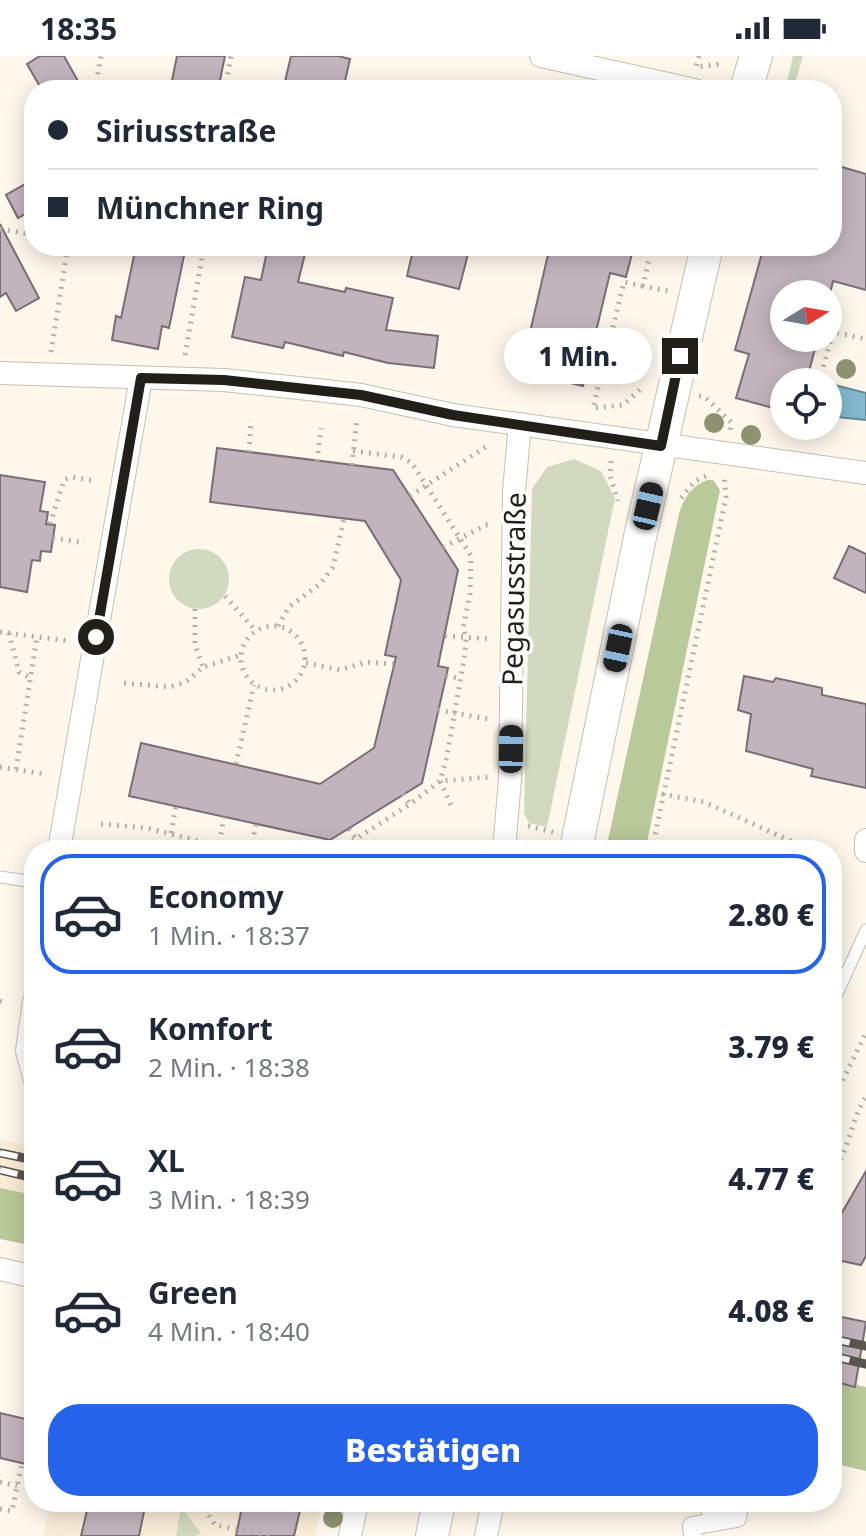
<!DOCTYPE html>
<html lang="de">
<head>
<meta charset="utf-8">
<style>
  body { margin:0; font-family:"Noto Sans",sans-serif; background:#f6f6f7; color:#1f2937; height:100vh; display:flex; flex-direction:column; font-size:30px; white-space:nowrap }
  * { box-sizing:border-box; margin:0 }
  p { font-size:26px; color:#747a83 }
  .icon { flex:none; width:44px; height:44px; fill:none; stroke:currentColor; stroke-width:2; stroke-linecap:round; stroke-linejoin:round }
  .map { position:relative; flex:1; overflow:hidden }
  .sheet { position:absolute; left:24px; top:784px; width:818px; height:672px; display:flex; flex-direction:column; background:#fff; border-radius:32px; box-shadow:0 4px 20px #0003 }
  .sheet>* { flex:none }
  .hud { position:absolute; left:24px; top:24px; width:818px; height:176px; border-radius:32px; box-shadow:0 4px 20px #0003; display:grid; align-content:center; height:176px; padding:0 24px; background:#fff }
  .needle { width:52px; rotate:79deg }
  .controls { position:absolute; left:770px; top:224px; display:grid; gap:16px }
  .controls a { display:grid; place-items:center; width:72px; height:72px; border-radius:50%; background:#fff; box-shadow:0 4px 20px #0003; font-size:40px }
  .end { position:absolute; width:36px; height:36px; margin:-18px; border:10px solid #221f1a; background:#fff; box-shadow:0 0 0 4px #fff }
  .from { border-radius:50% }
  .bubble { position:absolute; height:56px; border-radius:28px; background:#fff; box-shadow:0 4px 20px #0003; font-size:26px; font-weight:800; line-height:56px; text-align:center }
  .car { position:absolute; width:24px; height:48px; margin:-24px -12px; border-radius:10px; box-shadow:0 0 6px 2px #0007; background:linear-gradient(#222 24%,#8ab4d8 0 40%,#222 0 76%,#8ab4d8 0 86%,#222 0) }
  .hud b { display:flex; align-items:center; gap:28px; height:76px; font-size:30px }
  .hud b+b { border-top:2px solid #e0e1e3 }
  .hud i { width:20px; height:20px; background:#1f2937 }
  ul { padding:14px 0 0; list-style:none }
  li { display:flex; align-items:center; gap:24px; height:120px; margin:0 16px 12px; padding:0 8px; border:4px solid transparent; border-radius:32px }
  li div { flex:1 }
  li b { display:block; font-size:30px }
  li em { font-style:normal; font-weight:800 }
  li.current { border-color:#2563eb }
  li>.icon { width:72px; height:72px; stroke-width:1.5 }
  .cta { display:flex; gap:16px; margin-top:auto; padding:16px 24px }
  .cta a { flex:1; height:92px; border-radius:32px; background:#2563eb; color:#fff; font-size:32px; font-weight:800; line-height:92px; text-align:center }
  .status { display:flex; justify-content:space-between; align-items:center; height:56px; padding:0 40px; background:#fff; direction:ltr }
  .status svg { height:22px; fill:currentColor }
  .map>svg:first-child { display:block }
</style>
</head>
<body>
<div class="status"><b>18:35</b><svg viewBox="0 0 49 12"><path d="M0 12V9h3v3zM5 12V6h3v6zM10 12V3h3v9zM15 12V0h3v12zM26 1h20v11H26zM47 4h2v5h-2z"/></svg></div>
<div class="map">
<svg width="866" height="1480" viewBox="0 0 866 1480">
  <rect width="100%" height="100%" fill="#fef7ec"/>
  <g fill="#f9edd8">
    <path d="M0,1083L34,1091V1139L0,1132Z"/>
    <path d="M51,1446H322L315,1480H43Z"/>
  </g>
  <g fill="#d1dabe">
    <path d="M793,0H803L793,34H785Z"/>
    <path d="M574,403L601,415L615,442L547,771L529,767L524,757L532,433L547,411Z"/>
    <circle cx="199" cy="523" r="30"/>
    <path d="M181,1451L201,1477L196,1480H176Z"/>
  </g>
  <g fill="#b9c99a">
    <path d="M707,424H713L720,434L646,791L608,784L679,458C684,441 691,431 707,424Z"/>
    <path d="M0,1132L34,1139V1190L0,1183Z"/>
    <path d="M832,1324L866,1331V1415L832,1407Z"/>
  </g>
  <path fill="#82b9cf" stroke="#658b99" stroke-width="2" d="M831,328L866,337V364L828,360Z"/>
  <g fill="#c2b4bd" stroke="#7a6d75" stroke-width="2">
    <path d="M40,0H64L83,34H42L27,8Z"/>
    <path d="M177,0H225L218,34H170Z"/>
    <path d="M291,0H338L350,3L343,34H283Z"/>
    <path d="M835,109L866,118V234L833,225L830,238H784V282H818L806,326H784V355L736,342L749,298L735,294L764,190H832V123Z"/>
    <path d="M34,123V153L18,162L6,139Z"/>
    <path d="M0,168L39,242L16,255L6,237L0,241Z"/>
    <path d="M136,190H186L169,272L162,270L158,293L112,284L116,260L121,262Z"/>
    <path d="M268,190H307L298,226L345,236L346,232L393,242L386,274L438,280L434,312L388,307L344,296L343,300L285,286L283,292L232,281L245,221L261,224Z"/>
    <path d="M414,190H470L459,233L407,220Z"/>
    <path d="M550,190H634L626,221L610,217L583,330L521,315Z"/>
    <path d="M217,392L393,414L458,514L438,610L448,612L422,727L330,784L129,740L141,687L320,728L374,692L396,601L385,599L401,524L365,465L210,446Z"/>
    <path d="M0,419L45,426L40,455L48,456L46,468L55,469L51,496L41,495L40,505L32,504L27,536L0,531Z"/>
    <path d="M849,490L866,498V537L834,522Z"/>
    <path d="M744,620L773,626L776,622L822,632V639L866,648V732L811,720L813,713L746,695L751,658L738,654Z"/>
    <path d="M866,1115V1200L861,1209L832,1203V1174Z"/>
    <path d="M832,1259L866,1266L855,1331L832,1325Z"/>
    <path d="M0,1357L34,1365V1410L0,1402Z"/>
    <path d="M89,1446H146L139,1480H81Z"/>
    <path d="M243,1446H302L294,1480H236Z"/>
  </g>
  <g fill="none" stroke-linecap="round" stroke-linejoin="round">
    <g stroke="#c7bfb2" stroke-width="13">
      <g id="service">
        <path d="M0,821L34,826"/>
        <path d="M832,949L866,874"/>
      </g>
    </g>
    <g stroke="#c7bfb2" stroke-width="20">
      <path id="pedestrian" d="M693,1480L692,1470L737,1462L738,1456L734,1450L711,1454L705,1446"/>
    </g>
    <g stroke="#c7bfb2" stroke-width="24">
      <g id="minor">
        <path d="M541,0L695,34"/>
        <path d="M0,317L224,324L299,332L361,339L453,359L866,417"/>
        <path d="M866,784V795"/>
        <path d="M59,794L141,322"/>
        <path d="M504,794L510,723L514,435L520,368"/>
        <path d="M34,945L27,995L34,1021"/>
        <path d="M0,1213L34,1221"/>
        <path d="M350,1480L357,1446"/>
        <path d="M486,1480L493,1446"/>
      </g>
    </g>
    <g stroke="#c7bfb2" stroke-width="34">
      <g id="secondary">
        <path d="M746,34L756,0"/>
        <path d="M579,778L640,481L707,190"/>
        <path d="M432,1480L439,1446"/>
      </g>
    </g>
    <g stroke="#b7b1a8" stroke-width="5" stroke-dasharray="2 6" stroke-linecap="butt">
      <path d="M699,0L696,11L721,8"/>
      <path d="M95,34L101,0"/>
      <path d="M225,34L231,0"/>
      <path d="M0,173L34,179"/>
      <path d="M652,190L643,230L668,235"/>
      <path d="M643,230L624,226L593,352L623,349L643,331"/>
      <path d="M51,296L68,190"/>
      <path d="M185,299L204,190"/>
      <path d="M819,326L833,276L866,283"/>
      <path d="M699,340L705,341L731,366L730,377"/>
      <path d="M353,395L401,401L412,407L471,500L470,538L463,572L466,582L465,597L447,700L440,725L451,749"/>
      <path d="M249,396L251,364"/>
      <path d="M317,405L321,372"/>
      <path d="M611,405L610,420L618,445"/>
      <path d="M352,409L357,362"/>
      <path d="M410,440L490,388"/>
      <path d="M681,442L695,425L706,420"/>
      <path d="M50,468L64,424L71,421L95,425"/>
      <path d="M53,482L85,487"/>
      <path d="M443,491L486,469H493"/>
      <path d="M225,540L256,575"/>
      <path d="M195,553V589L203,611"/>
      <circle cx="273" cy="602" r="32"/>
      <path d="M278,570L289,551L320,528L333,511L344,462"/>
      <path d="M0,576L69,585"/>
      <path d="M9,577L19,616L30,622"/>
      <path d="M445,580L491,583"/>
      <path d="M306,607L340,614L366,606L394,608"/>
      <path d="M446,620L461,623"/>
      <path d="M124,627L170,631L186,626L203,611L241,599"/>
      <path d="M438,654L488,663"/>
      <path d="M236,708L254,629"/>
      <path d="M0,711L45,718"/>
      <path d="M16,713L37,581"/>
      <path d="M403,738L410,748"/>
      <path d="M662,738L704,746L811,794"/>
      <path d="M101,768L147,772L234,794"/>
      <path d="M528,770L553,776"/>
      <path d="M349,773L356,783"/>
      <path d="M171,777L176,750"/>
      <path d="M606,787L638,794"/>
      <path d="M218,794L224,761"/>
      <path d="M251,794L256,768"/>
      <path d="M339,794L410,748L440,725L489,721"/>
      <path d="M652,794L726,441L724,419"/>
      <path d="M0,945L6,947"/>
      <path d="M832,1046L866,977"/>
      <path d="M832,1117C850,1094 850,1065 866,1041"/>
      <path d="M0,1426L17,1430"/>
      <path d="M200,1446L215,1469L272,1480"/>
      <path d="M0,1453L12,1455L22,1407"/>
    </g>
    <use href="#service" stroke="#fff" stroke-width="11"/>
    <use href="#pedestrian" stroke="#fff" stroke-width="18"/>
    <use href="#minor" stroke="#fff" stroke-width="22"/>
    <use href="#secondary" stroke="#fff" stroke-width="32"/>
    <g stroke="#5a564f" stroke-width="9">
      <g id="rail">
        <path d="M0,1097L34,1104"/>
        <path d="M0,1114L34,1122"/>
        <path d="M832,1283L866,1290"/>
        <path d="M832,1300L866,1308"/>
      </g>
    </g>
    <use href="#rail" stroke="#fff" stroke-width="6" stroke-dasharray="18" stroke-linecap="butt"/>
    <g stroke="#c7bfb2" stroke-width="34" stroke-linecap="butt">
      <path id="secondary-bridge" d="M576,794L579,778"/>
    </g>
    <use href="#secondary-bridge" stroke="#fff" stroke-width="32"/>
  </g>
  <g fill="#8e9270">
    <circle cx="846" cy="313" r="10"/>
    <circle cx="714" cy="367" r="10"/>
    <circle cx="751" cy="379" r="10"/>
    <circle cx="333" cy="1462" r="10"/>
  </g>
  <g fill="none" stroke-linecap="round" stroke-linejoin="round">
    <path stroke="#221f1a" stroke-width="10" d="M96,581L141,322L224,324L361,339L453,359L661,390L680,300"/>
  </g>
  <g text-anchor="middle" stroke-width="7" stroke-linejoin="round" paint-order="stroke">
    <g font-size="28" fill="#221f1a" stroke="#fff">
      <text transform="translate(514 533) rotate(-89)" y="10">Pegasusstraße</text>
    </g>
  </g>
</svg>
<div class="controls">
<a><svg class="needle" viewBox="-14 -14 28 28"><path d="M0-13l5 13h-10z" fill="#e53935"/><path d="M0 13l5-13h-10z" fill="#747a83"/></svg></a>
<a><svg class="icon" aria-label="locate" viewBox="0 0 24 24"><circle cx="12" cy="12" r="6"/><path d="M12 2v4M12 18v4M2 12h4M18 12h4"/></svg></a>
</div>
<i class="end from" style="left:96px;top:581px"></i>
<i class="end" style="left:680px;top:300px"></i>
<div class="bubble" style="left:504px;top:272px;width:148px">1 Min.</div>
<i class="car" style="left:648px;top:450px;rotate:13deg"></i>
<i class="car" style="left:618px;top:592px;rotate:192deg"></i>
<i class="car" style="left:511px;top:693px;rotate:1deg"></i>
<div class="hud">
<b><i class="from"></i>Siriusstraße</b>
<b><i></i>Münchner Ring</b>
</div>
<section class="sheet">
<ul>
<li class="current"><svg class="icon" aria-label="car" viewBox="0 0 24 24"><path d="M5 17H2v-5l4-1 3-4h7l3 4 3 1v5h-3M9 17h6M6 11h13"/><circle cx="7" cy="17" r="2"/><circle cx="17" cy="17" r="2"/></svg><div><b>Economy</b><p>1 Min. · 18:37</p></div><em>2.80 €</em></li>
<li><svg class="icon" aria-label="car" viewBox="0 0 24 24"><path d="M5 17H2v-5l4-1 3-4h7l3 4 3 1v5h-3M9 17h6M6 11h13"/><circle cx="7" cy="17" r="2"/><circle cx="17" cy="17" r="2"/></svg><div><b>Komfort</b><p>2 Min. · 18:38</p></div><em>3.79 €</em></li>
<li><svg class="icon" aria-label="car" viewBox="0 0 24 24"><path d="M5 17H2v-5l4-1 3-4h7l3 4 3 1v5h-3M9 17h6M6 11h13"/><circle cx="7" cy="17" r="2"/><circle cx="17" cy="17" r="2"/></svg><div><b>XL</b><p>3 Min. · 18:39</p></div><em>4.77 €</em></li>
<li><svg class="icon" aria-label="car" viewBox="0 0 24 24"><path d="M5 17H2v-5l4-1 3-4h7l3 4 3 1v5h-3M9 17h6M6 11h13"/><circle cx="7" cy="17" r="2"/><circle cx="17" cy="17" r="2"/></svg><div><b>Green</b><p>4 Min. · 18:40</p></div><em>4.08 €</em></li>
</ul>
<div class="cta"><a>Bestätigen</a></div>
</section>
</div>
</body>
</html>
